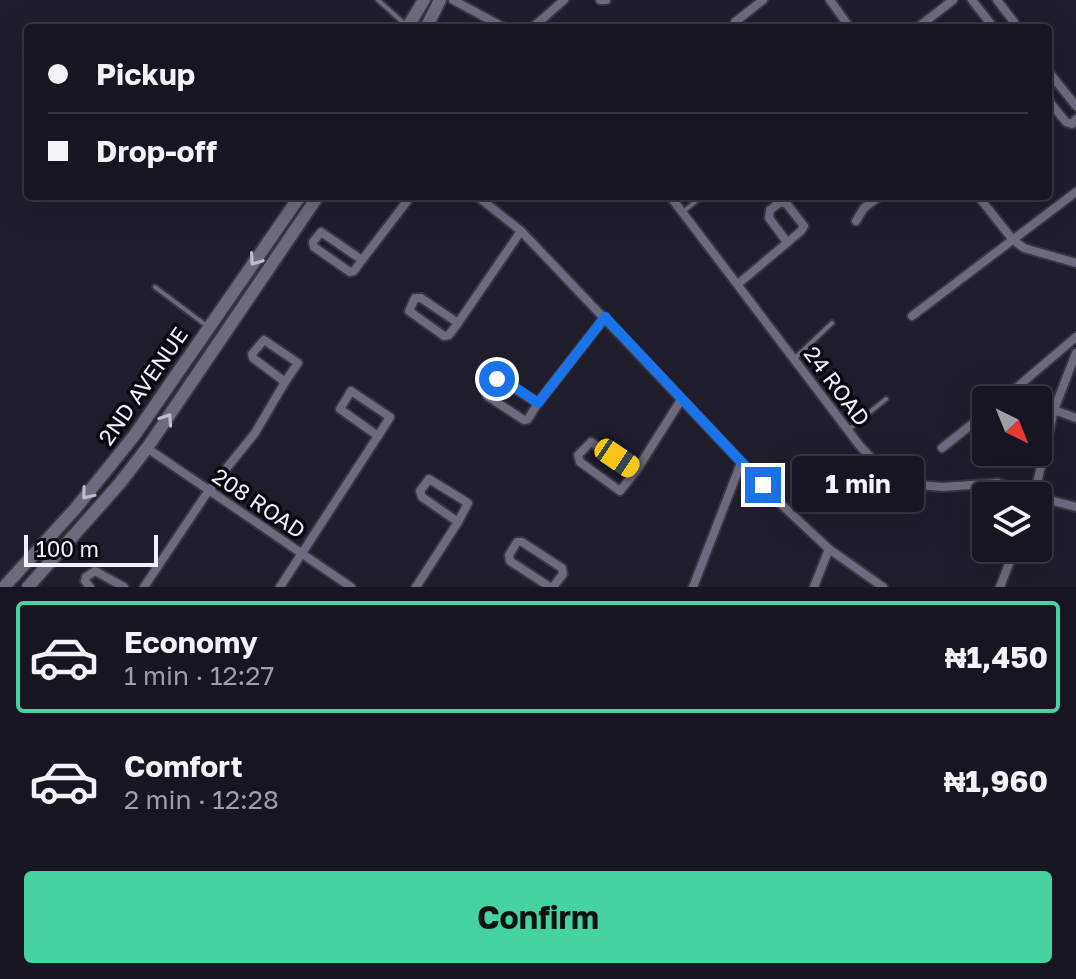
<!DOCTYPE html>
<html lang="en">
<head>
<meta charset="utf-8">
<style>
  body { margin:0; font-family:"Golos Text",sans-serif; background:#201e2a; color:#f1f3f6; height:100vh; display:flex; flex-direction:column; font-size:30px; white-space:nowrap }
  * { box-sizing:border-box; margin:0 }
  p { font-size:26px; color:#9e9fa5 }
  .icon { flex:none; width:44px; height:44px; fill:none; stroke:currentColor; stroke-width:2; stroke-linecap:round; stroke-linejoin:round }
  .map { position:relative; height:587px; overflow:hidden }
  .panel { display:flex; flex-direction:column; background:#171521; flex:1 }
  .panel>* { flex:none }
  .banner { position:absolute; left:24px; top:24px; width:1028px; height:176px; border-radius:8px; box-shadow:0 8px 32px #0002,0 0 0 2px #36343f; display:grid; align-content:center; height:176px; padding:0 24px; background:#171521 }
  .needle { width:52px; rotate:137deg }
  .buttons { position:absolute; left:972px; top:386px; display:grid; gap:16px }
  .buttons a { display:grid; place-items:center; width:80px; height:80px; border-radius:8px; background:#171521; box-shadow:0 8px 32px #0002,0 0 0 2px #36343f; font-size:40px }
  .scale { position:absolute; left:24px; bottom:20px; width:134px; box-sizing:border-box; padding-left:8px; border:4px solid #f2f0fc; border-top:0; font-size:22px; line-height:28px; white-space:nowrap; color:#f2f0fc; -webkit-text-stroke:6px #09080e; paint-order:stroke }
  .end { position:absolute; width:36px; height:36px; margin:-18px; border:10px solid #1a73e8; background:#fff; box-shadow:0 0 0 4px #fff }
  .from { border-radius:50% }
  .bubble { position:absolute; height:56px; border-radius:8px; background:#171521; box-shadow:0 8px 32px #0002,0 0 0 2px #36343f; font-size:26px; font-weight:700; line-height:56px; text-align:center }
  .car { position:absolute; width:24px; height:48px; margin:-24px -12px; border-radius:10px; box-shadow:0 0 6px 2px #0007; background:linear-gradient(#f5c518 24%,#345 0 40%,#f5c518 0 76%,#345 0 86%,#f5c518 0) }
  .banner b { display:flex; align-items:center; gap:28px; height:76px; font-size:30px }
  .banner b+b { border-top:2px solid #36343f }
  .banner i { width:20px; height:20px; background:#f1f3f6 }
  ul { padding:14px 0 0; list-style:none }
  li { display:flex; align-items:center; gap:24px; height:112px; margin:0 16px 12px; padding:0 8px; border:4px solid transparent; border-radius:8px }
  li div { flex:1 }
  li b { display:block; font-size:30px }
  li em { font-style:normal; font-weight:700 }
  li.selected { border-color:#45d49f }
  li>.icon { width:72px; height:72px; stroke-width:1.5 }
  .action { display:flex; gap:16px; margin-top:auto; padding:16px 24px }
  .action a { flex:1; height:92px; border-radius:8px; background:#45d49f; color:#111; font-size:32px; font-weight:700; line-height:92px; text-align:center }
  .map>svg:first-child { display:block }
</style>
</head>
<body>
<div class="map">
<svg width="1076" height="587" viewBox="0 0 1076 587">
  <rect width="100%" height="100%" fill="#1f1c2c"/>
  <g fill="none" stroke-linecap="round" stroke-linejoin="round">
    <g stroke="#383542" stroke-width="8">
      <g id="lane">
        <path d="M378,0L406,25"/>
        <path d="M683,212L702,196"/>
        <path d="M155,287L207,326"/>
        <path d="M794,359L832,323"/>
        <path d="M848,430L886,399"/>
      </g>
    </g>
    <g stroke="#383542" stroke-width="12">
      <g id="street">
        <path d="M453,0L505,28"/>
        <path d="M600,0H606"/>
        <path d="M830,0L850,28"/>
        <path d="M972,0L994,28"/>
        <path d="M997,0L1014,22L1012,28"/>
        <path d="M735,22L763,0"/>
        <path d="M532,28L564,0"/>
        <path d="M917,28L953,0"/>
        <path d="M1048,71L1076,106"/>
        <path d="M1048,100L1066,122L1072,124L1076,119"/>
        <path d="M477,196L521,231L784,507L829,549L883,587"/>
        <path d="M670,196L860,446L876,463L909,484L943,487L998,483L1034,496"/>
        <path d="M978,196L1013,240L1024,248L1076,263"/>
        <path d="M856,221L864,208L880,196"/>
        <path d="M321,232L362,260L354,271L350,272L314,247L313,242Z"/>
        <path d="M362,260L411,196"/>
        <path d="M738,284L801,231L804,226L786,203H779L770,210L769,218L787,242"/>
        <path d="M415,298H421L458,323L449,335L444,336L409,311Z"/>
        <path d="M912,316L1076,192"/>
        <path d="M458,323L521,231"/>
        <path d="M264,340L298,363L285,382L253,358L252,354Z"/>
        <path d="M499,378L538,403L528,419L524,420L487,396Z"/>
        <path d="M351,391L390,417L378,436L340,409Z"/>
        <path d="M1002,400L1076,337"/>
        <path d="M538,403L605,317"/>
        <path d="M1054,410L1076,418"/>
        <path d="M591,442L636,471L620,491L580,462L578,455Z"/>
        <path d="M147,448L351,587"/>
        <path d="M942,448L986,413"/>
        <path d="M636,471L681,400"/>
        <path d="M429,479L468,503L458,522L422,497L420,491Z"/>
        <path d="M1034,496L1054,410L1076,353"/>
        <path d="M1038,497L1076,507"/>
        <path d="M90,587L85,581L86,577L95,571L124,587"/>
        <path d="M144,587L209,490L255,433L285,382"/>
        <path d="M280,587L378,436"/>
        <path d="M416,587L458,522"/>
        <path d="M550,587L510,561L509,555L517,542H522L562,568L563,574L553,587"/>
        <path d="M693,587L741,463"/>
        <path d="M814,587L829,549"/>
        <path d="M1000,587L1015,548"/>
      </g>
    </g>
    <g stroke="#383542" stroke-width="16">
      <g id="secondary">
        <path d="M407,28L424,0"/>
        <path d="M426,28L440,0"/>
        <path d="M4,587L75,509L134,436L300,196"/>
        <path d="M28,587L120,483L147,448L318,196"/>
      </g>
    </g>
    <use href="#lane" stroke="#6e6a7e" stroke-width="4"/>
    <use href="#street" stroke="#6e6a7e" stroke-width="8"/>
    <use href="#secondary" stroke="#6e6a7e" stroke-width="12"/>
  </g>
  <defs><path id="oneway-chevron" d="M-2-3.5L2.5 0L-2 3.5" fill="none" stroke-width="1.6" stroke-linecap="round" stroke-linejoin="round" transform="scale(2)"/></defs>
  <g stroke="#bdbaca">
    <use href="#oneway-chevron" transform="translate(255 260) rotate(125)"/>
    <use href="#oneway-chevron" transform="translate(167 419) rotate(-56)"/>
    <use href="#oneway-chevron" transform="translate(87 494) rotate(129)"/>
  </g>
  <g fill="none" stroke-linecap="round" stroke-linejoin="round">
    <path stroke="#1a73e8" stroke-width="10" d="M497,379L501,378L538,403L605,317L763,485"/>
  </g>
  <g text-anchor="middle" stroke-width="7" stroke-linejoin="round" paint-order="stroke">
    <g font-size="22" fill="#f2f0fc" stroke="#09080e">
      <text transform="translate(143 386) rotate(-55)" y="8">2ND AVENUE</text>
      <text transform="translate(837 386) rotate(53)" y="8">24 ROAD</text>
      <text transform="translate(259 503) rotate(34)" y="8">208 ROAD</text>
    </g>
  </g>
</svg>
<div class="buttons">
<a><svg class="needle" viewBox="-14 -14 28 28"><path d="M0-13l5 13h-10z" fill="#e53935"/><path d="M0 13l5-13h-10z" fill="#9e9fa5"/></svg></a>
<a><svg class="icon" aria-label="layers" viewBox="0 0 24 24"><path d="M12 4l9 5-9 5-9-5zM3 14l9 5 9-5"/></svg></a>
</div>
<div class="scale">100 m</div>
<i class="end from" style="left:497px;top:379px"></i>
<i class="end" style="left:763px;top:485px"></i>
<div class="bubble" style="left:792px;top:456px;width:132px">1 min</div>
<i class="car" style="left:617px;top:458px;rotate:124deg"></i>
<div class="banner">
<b><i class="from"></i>Pickup</b>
<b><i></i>Drop-off</b>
</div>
</div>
<section class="panel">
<ul>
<li class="selected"><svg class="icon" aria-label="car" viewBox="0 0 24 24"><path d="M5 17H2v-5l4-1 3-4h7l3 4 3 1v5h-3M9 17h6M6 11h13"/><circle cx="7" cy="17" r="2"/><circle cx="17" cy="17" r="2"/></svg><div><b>Economy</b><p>1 min · 12:27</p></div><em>₦1,450</em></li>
<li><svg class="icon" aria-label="car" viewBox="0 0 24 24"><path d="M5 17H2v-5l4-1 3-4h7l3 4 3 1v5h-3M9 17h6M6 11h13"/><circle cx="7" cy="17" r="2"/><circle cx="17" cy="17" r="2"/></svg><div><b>Comfort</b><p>2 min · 12:28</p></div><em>₦1,960</em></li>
</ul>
<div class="action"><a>Confirm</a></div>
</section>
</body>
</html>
